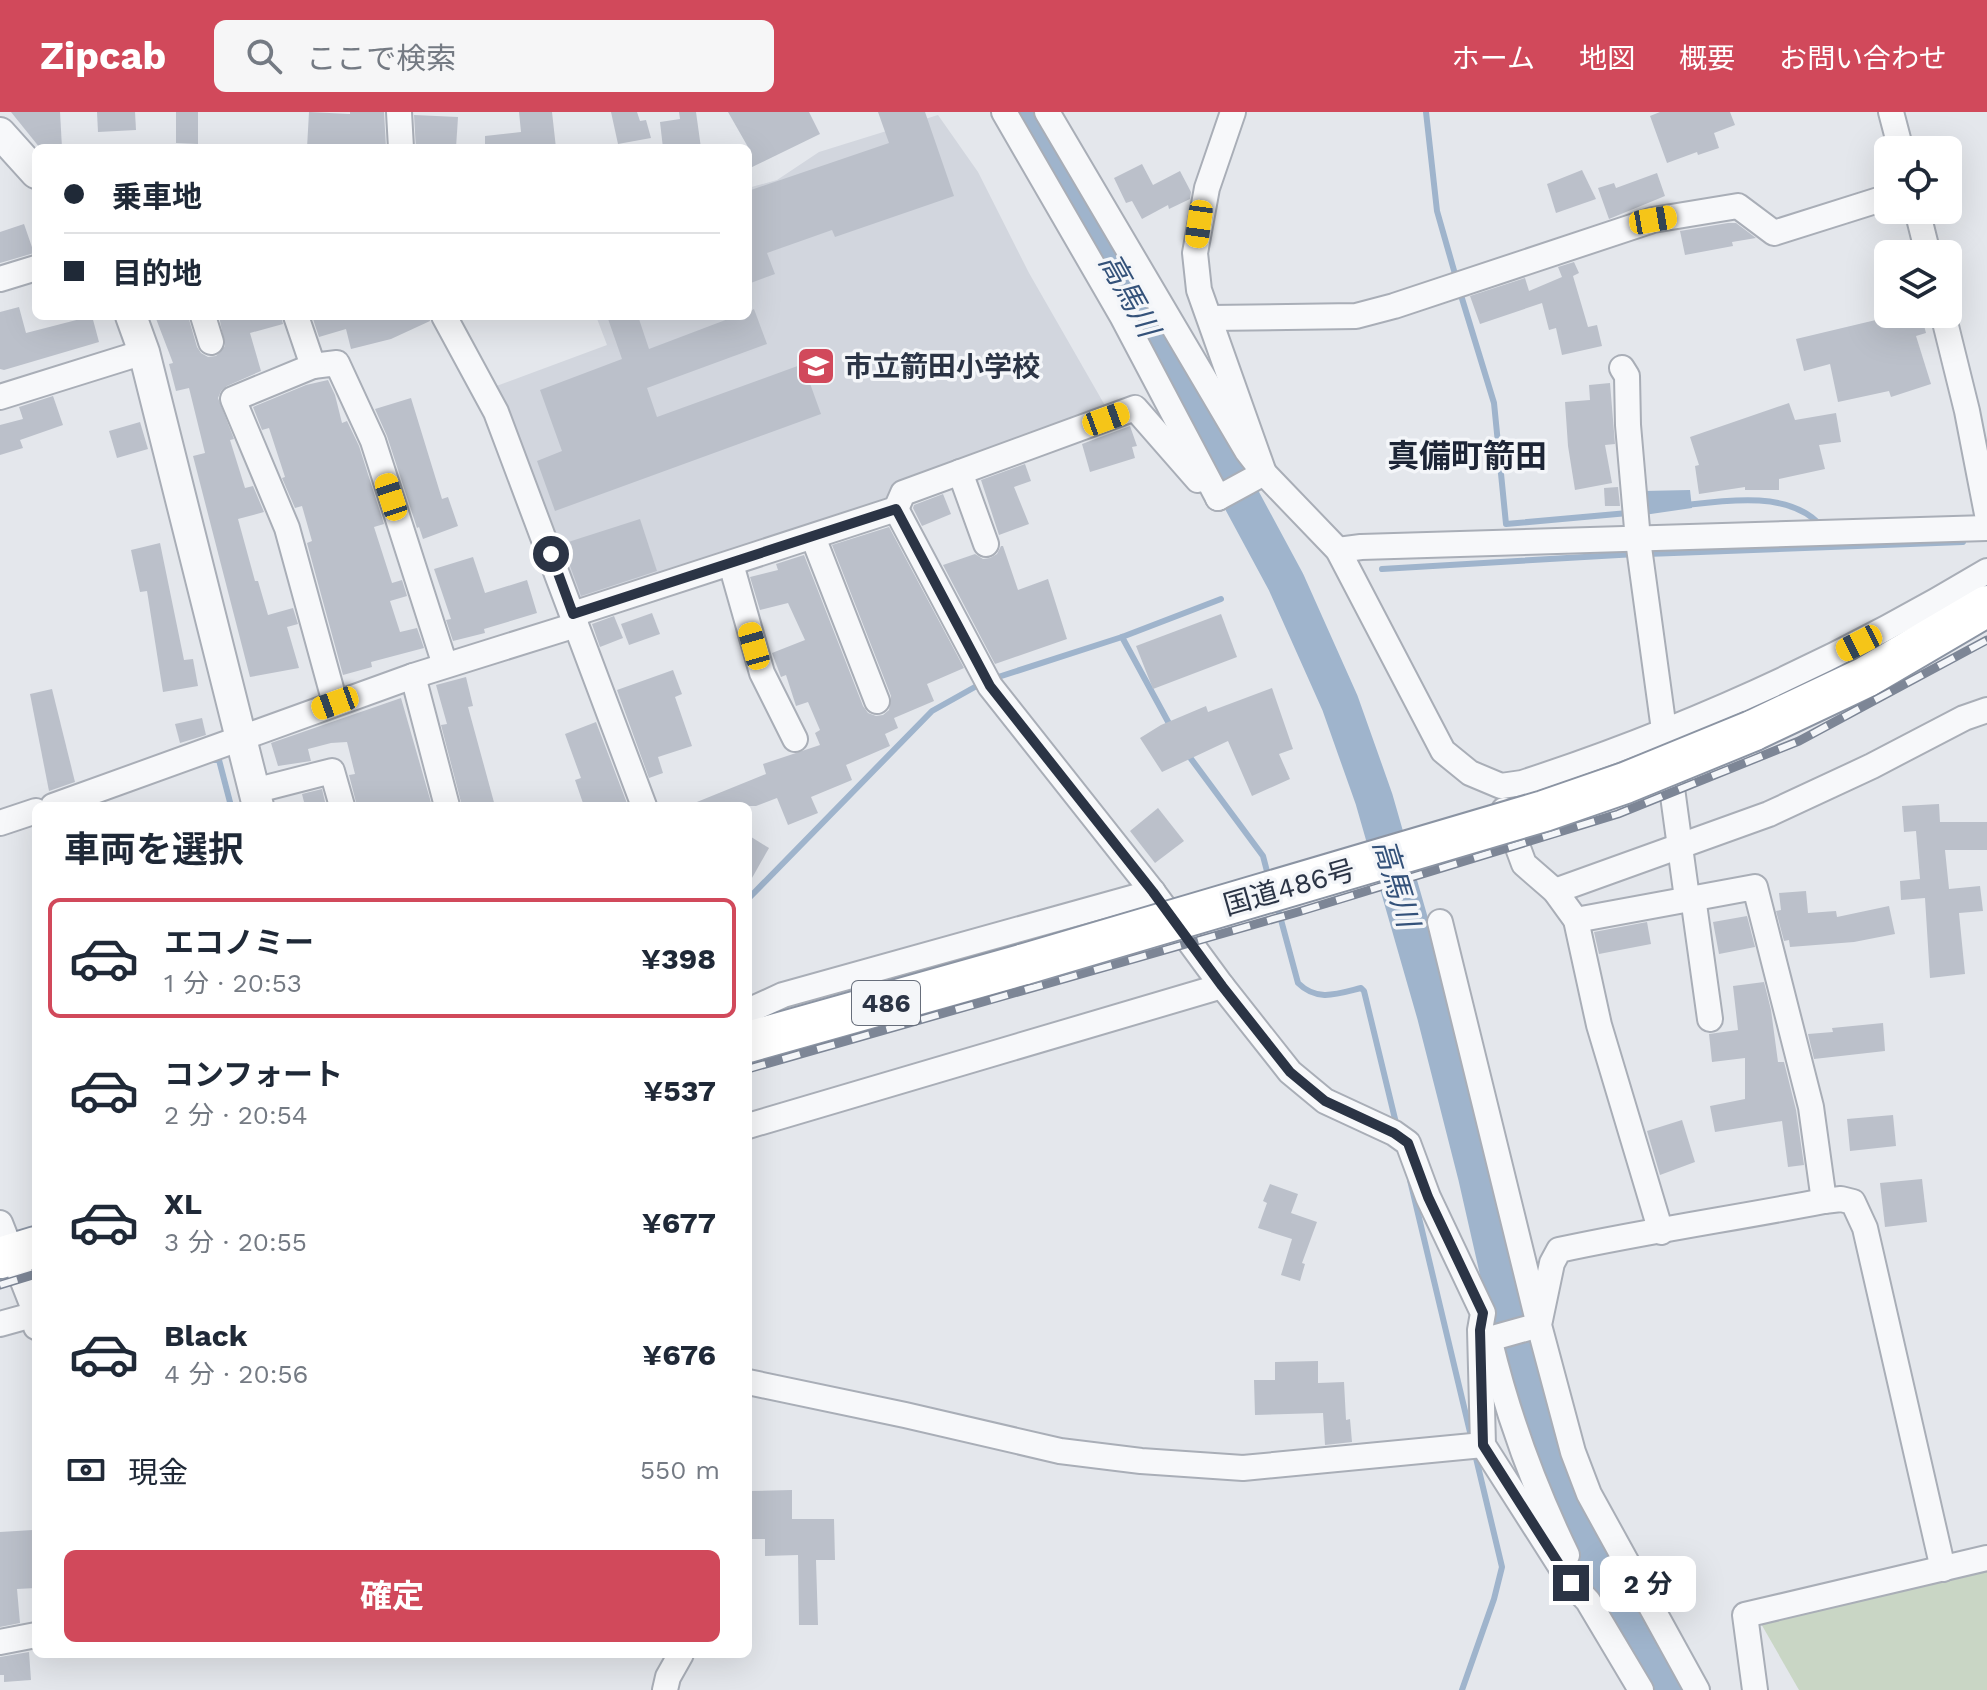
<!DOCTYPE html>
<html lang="ja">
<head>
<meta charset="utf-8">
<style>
  body { margin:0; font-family:"Work Sans","Noto Sans JP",sans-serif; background:#f6f6f7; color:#1f2937; height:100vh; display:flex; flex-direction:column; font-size:30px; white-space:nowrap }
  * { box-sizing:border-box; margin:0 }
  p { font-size:26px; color:#747a83 }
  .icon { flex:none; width:44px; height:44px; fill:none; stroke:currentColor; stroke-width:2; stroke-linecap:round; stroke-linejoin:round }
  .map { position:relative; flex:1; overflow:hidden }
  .drawer { position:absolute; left:32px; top:690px; width:720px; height:856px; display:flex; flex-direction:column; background:#fff; border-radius:12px; box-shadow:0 8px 32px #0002 }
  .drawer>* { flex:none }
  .banner { position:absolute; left:32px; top:32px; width:720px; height:176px; border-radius:12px; box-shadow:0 8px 32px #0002; display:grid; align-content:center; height:176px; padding:0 32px; background:#fff }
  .fabs { position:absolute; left:1874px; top:24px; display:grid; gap:16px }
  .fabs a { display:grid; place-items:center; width:88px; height:88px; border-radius:12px; background:#fff; box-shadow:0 8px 32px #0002; font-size:40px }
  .end { position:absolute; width:36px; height:36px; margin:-18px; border:10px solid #2b3445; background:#fff; box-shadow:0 0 0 4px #fff }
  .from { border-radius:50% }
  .bubble { position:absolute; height:56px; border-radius:12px; background:#fff; box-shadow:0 8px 32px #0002; font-size:26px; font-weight:700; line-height:56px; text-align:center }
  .car { position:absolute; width:24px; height:48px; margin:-24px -12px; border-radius:10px; box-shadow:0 0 6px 2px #0007; background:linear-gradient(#f5c518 24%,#345 0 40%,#f5c518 0 76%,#345 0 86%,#f5c518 0) }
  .banner b { display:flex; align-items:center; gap:28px; height:76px; font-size:30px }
  .banner b+b { border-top:2px solid #e0e1e3 }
  .banner i { width:20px; height:20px; background:#1f2937 }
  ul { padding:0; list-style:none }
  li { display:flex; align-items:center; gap:24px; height:120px; margin:0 16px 12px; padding:0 16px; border:4px solid transparent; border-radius:12px }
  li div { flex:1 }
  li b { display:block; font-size:30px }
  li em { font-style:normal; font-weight:700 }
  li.on { border-color:#d1495b }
  li>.icon { width:72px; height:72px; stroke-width:1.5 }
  h2 { padding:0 32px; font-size:36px; line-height:96px }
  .pay { display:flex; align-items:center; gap:20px; height:88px; padding:0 32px; font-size:30px }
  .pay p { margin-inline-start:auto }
  .cta { display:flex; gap:16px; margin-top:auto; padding:16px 32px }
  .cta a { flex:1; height:92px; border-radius:12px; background:#d1495b; color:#fff; font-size:32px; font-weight:700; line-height:92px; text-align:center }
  header { display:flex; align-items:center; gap:48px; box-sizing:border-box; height:112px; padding:0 40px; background:#d1495b; color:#fff }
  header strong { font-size:38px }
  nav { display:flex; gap:44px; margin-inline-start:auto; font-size:28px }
  .search { width:560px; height:72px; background:#f6f6f7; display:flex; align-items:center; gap:20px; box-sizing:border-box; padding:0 28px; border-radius:12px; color:#747a83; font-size:30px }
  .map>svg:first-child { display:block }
</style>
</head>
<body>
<header>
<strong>Zipcab</strong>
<div class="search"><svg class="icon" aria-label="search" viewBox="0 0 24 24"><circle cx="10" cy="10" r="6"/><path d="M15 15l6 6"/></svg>ここで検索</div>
<nav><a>ホーム</a><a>地図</a><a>概要</a><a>お問い合わせ</a></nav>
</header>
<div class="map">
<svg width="1987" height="1578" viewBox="0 0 1987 1578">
  <rect width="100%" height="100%" fill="#e4e7ec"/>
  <path fill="#d2d6de" d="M938,3L978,60L1029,161L1107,297L895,376L875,397L578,488L491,276L607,233L596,204H748V76L777,68L819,40Z"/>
  <path fill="#c9d6c5" d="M1987,1457V1578H1799L1760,1510Z"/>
  <path fill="#9fb4cc" d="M1690,378L1692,396L1644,403L1643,379Z"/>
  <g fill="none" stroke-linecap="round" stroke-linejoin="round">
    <g stroke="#9fb4cc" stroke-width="6">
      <path d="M1426,0L1437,99L1457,169"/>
      <path d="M1460,180L1494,291L1506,412L1628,401"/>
      <path d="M1687,393C1727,388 1790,379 1820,413"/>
      <path d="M1647,442L1963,430"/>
      <path d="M1382,457L1636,442"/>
      <path d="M1278,472L1296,468"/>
      <path d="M1122,525L1172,617"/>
      <path d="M992,567L1122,525L1221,487"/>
      <path d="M1186,640L1263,744L1269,767"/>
      <path d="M210,648H219L231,694"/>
      <path d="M748,787L932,599L982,571"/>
      <path d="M1277,793L1298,871C1317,890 1337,882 1361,876L1364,879L1396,1011"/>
      <path d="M1410,1068L1470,1320"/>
      <path d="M1462,1578L1494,1487L1502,1455L1476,1346"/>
    </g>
    <path stroke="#9fb4cc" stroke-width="38" d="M1028,0L1095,116L1286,470L1340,591L1374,687L1436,903L1477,1064L1522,1262L1547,1342L1578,1419L1669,1578"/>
  </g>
  <g fill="#bbc0ca">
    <path d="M11,0H60L62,36H40Z"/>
    <path d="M97,0H135L136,18L98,20Z"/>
    <path d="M176,0H198V32L176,31Z"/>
    <path d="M309,0L350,2V0H384L386,36H307Z"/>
    <path d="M519,0H552L556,36H485V24L521,20Z"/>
    <path d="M611,0H637L640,9L646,8L651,26L618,32Z"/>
    <path d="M679,0H696L701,36H663L660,10L680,7Z"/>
    <path d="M728,0H809L820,22L748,57V35Z"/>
    <path d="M878,0H925L954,84L835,125L832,118L767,141L775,162L748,172V79L889,31Z"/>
    <path d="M1660,0H1730L1735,13L1714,21L1719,36L1698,43L1697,40L1667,51L1650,4Z"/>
    <path d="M414,3L458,5L456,36H416Z"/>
    <path d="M1142,52L1153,73L1180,59L1191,80L1190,87L1169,97L1168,93L1142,107L1132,89L1126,91L1114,66Z"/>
    <path d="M1582,58L1596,87L1556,101L1547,72Z"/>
    <path d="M1657,61L1665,84L1609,107L1598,76L1614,71L1616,76Z"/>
    <path d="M1728,111H1736L1756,126L1732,130L1733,134L1685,143L1680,119Z"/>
    <path d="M24,112L34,141L0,151V120Z"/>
    <path d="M1574,150L1579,161L1573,164L1588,215L1597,213L1602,234L1562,243L1556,216L1549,218L1542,191L1480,212L1470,184L1525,166L1529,179L1562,165L1558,155Z"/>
    <path d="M19,195L26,221L92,204L99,230L4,258L0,257V200Z"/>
    <path d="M754,197L767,232L647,276L657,305L803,252L821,302L555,399L537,349L562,339L540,278L622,247L607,204H638L649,237L736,204H748V200Z"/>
    <path d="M1901,202H1921L1926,221L1916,224L1931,272L1891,285L1889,279L1838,290L1830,252L1804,259L1796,227Z"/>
    <path d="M155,204H188L197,235L201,241L208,245L216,244L225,234L219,204H281L283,212L250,221L261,259L227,274L221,279L218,286L234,327L230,328L245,376L253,374L264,400L238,407L255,469H258L268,503L293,496L298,512L287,515L299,556L250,565L193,344L205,341L189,276L176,279L169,252L173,251Z"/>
    <path d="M312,204H429L430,209L391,227L351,237L346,217L319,225Z"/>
    <path d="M328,268L335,283L342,311L347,309L359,334L384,412L374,415L392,471L402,468L407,484L390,489L400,520L417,516L424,536L371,550L372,555L343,563L307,431L312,429L302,394L295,396L282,366L285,365L269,316L262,318L253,295L306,273Z"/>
    <path d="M1610,271L1615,332L1605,333L1612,371L1575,378L1568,334L1565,290L1590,288L1589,273Z"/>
    <path d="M53,284L63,313L20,328L23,336L0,343V313L23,307L19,295Z"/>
    <path d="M411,286L442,387L448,385L458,414L423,427L419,415L417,416L387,324L375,297Z"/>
    <path d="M1789,291L1795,308L1836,301L1841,330L1819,333L1825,357L1779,367V378H1745V375L1699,382L1695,354L1699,353L1690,325Z"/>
    <path d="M140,310L148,337L117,346L109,319Z"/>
    <path d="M1130,314L1137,334L1132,335L1135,346L1090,360L1082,332Z"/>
    <path d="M1025,352L1031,369L1014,375L1029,412L999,423L981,368Z"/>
    <path d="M1618,375L1620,394H1605L1604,376Z"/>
    <path d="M943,382L951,402L922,414L913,396L914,393Z"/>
    <path d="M640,407L657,459L581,484L562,432Z"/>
    <path d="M889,415L964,556L927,572L934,589L894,606L898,616L885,622L890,634L846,653L852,668L811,685L818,701L788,713L777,686L756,694H687L766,662L763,652L820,633L815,621L820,618L808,590L796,594L786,563L781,565L772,541L805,528L788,491L760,498L750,465L778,458L776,452L804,443L863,594L868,601L876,604L883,603L889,598L891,584L832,433Z"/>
    <path d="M160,431L184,548L193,547L198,574L163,580L147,479L140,480L131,438Z"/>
    <path d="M1001,434H1003L1018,478L1048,467L1067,527L995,552L943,453L975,442L983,447L990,446L997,442Z"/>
    <path d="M473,445L485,481L527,468L537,501L484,517L485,521L453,529L446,508L451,507L434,457Z"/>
    <path d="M652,501L660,522L629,533L621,512Z"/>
    <path d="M1221,502L1237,545L1153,577L1136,534Z"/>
    <path d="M614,504L623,526L600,535L592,512Z"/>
    <path d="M673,558L682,582L675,585L692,634L658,645L663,661L649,666L617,578Z"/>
    <path d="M466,565L473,594L468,595L495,694H462L441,613L447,612L436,573Z"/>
    <path d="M1272,576L1293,637L1279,642L1290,667L1252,684L1228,629L1162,660L1140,626L1161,613L1206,594L1208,600Z"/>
    <path d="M52,577L75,670L49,679L30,582Z"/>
    <path d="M401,586L432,694H357L349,663L355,662L347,630L331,631L308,637L311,649L278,654L271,631Z"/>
    <path d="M202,606L206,623L180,631L175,612Z"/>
    <path d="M596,610L628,694H584L575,668L581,666L565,622Z"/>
    <path d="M322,677L326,694H305L302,682Z"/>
    <path d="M1939,692L1940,710H1987V738H1945L1949,777L1980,774L1983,799L1959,801L1965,862L1930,866L1925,786L1901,788L1900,769L1920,767L1916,719L1904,720L1902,694Z"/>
    <path d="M1158,696L1184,729L1155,751L1130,719Z"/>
    <path d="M748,723L769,736L748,773Z"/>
    <path d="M1806,779L1808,801L1836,799L1837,805L1889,794L1895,822L1854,830L1790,835L1789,828L1784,829L1776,799L1781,798L1779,781Z"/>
    <path d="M1747,804L1755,835L1719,842L1713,810Z"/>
    <path d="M1647,810L1651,832L1599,842L1594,820Z"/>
    <path d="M1764,870L1771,898L1778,950H1784L1796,998L1804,1053L1788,1055L1782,1009L1715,1020L1710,994L1745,987V946L1712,950L1709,922L1738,918L1733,874Z"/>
    <path d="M1883,911L1885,939L1814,947L1808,922L1833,920L1832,916Z"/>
    <path d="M1893,1003L1896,1034L1850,1039L1847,1007Z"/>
    <path d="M1682,1008L1695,1050L1660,1063L1647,1019Z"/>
    <path d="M1922,1067L1927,1110L1885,1115L1880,1071Z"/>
    <path d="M1270,1072L1298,1082L1291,1101L1317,1110L1302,1151L1305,1152L1300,1169L1281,1163L1292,1127L1258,1116L1267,1091L1263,1089Z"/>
    <path d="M1318,1249V1271L1344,1270L1346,1308L1350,1307L1352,1330L1325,1333L1323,1301L1255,1303L1254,1268H1275V1250Z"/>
    <path d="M792,1378V1407H834L835,1448H816L818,1513H799L798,1443L765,1444V1427H749V1379Z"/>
    <path d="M33,1418V1421H36V1476L17,1477L20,1511L0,1515V1420Z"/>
    <path d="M29,1540L31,1568L4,1570V1563H0V1545Z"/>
  </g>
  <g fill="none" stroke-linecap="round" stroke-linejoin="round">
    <g stroke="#a9aeb7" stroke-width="28">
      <g id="minor">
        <path d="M399,0L401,36"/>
        <path d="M1004,0L1122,204L1218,386"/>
        <path d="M1047,0L1247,339L1264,361L1338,438L1443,639L1470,661L1501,674L1522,671C1687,617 1839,548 1987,459"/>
        <path d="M1891,0L1901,38"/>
        <path d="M1917,98L1928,142"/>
        <path d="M0,167L36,156"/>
        <path d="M1943,202L1967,299L1987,402"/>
        <path d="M203,204L211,230"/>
        <path d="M296,204L313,254L337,251L373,329L445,553"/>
        <path d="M444,204L496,300L644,694"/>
        <path d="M1210,206L1356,204L1394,194L1653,108L1738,94L1774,121L1888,85"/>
        <path d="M313,254L233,287L287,416L335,591"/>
        <path d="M1622,256L1627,264L1628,313L1638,428L1687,786"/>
        <path d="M0,285L144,240"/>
        <path d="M960,360L986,432"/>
        <path d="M1218,386L1264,361L1199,178L1195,141L1207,76L1233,0"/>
        <path d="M896,397L903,381L1135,296L1198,368"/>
        <path d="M813,425L877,589"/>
        <path d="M1338,438L1361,435L1987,416"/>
        <path d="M731,452L762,561L795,627"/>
        <path d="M573,502L896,397L990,574L1153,780L1222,874L1290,960L1325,989L1394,1021L1408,1031L1428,1085L1483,1201L1480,1218L1483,1333L1571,1471L1588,1489L1641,1578"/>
        <path d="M413,564L447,694"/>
        <path d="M254,679L332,659L342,694"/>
        <path d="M53,694L413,564L576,513"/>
        <path d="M1504,698L1524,752L1555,779L1576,808L1599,913L1661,1120"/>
        <path d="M0,711L36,699"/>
        <path d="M1555,779L1769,702L1872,654L1964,606L1987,598"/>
        <path d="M1693,785L1710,907"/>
        <path d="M1576,808L1755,775L1811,995L1824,1089"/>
        <path d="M1440,810L1539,1213L1489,1227"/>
        <path d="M748,899L783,883L1153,780"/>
        <path d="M748,1014L1222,874"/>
        <path d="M0,1111L32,1192L36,1215"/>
        <path d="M0,1212L36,1202"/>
        <path d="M1490,1230C1508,1304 1534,1375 1567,1443"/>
        <path d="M748,1270L905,1303L1060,1339L1141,1349L1243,1356L1483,1333"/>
        <path d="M0,1530L36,1523"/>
        <path d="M665,1578L668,1565L681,1542"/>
        <path d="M1697,1578L1589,1382L1573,1340L1539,1213L1552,1151L1559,1138C1647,1119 1736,1106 1824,1089L1841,1087L1853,1090L1865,1116L1943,1457"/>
        <path d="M1755,1578L1745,1503L1987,1446"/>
      </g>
    </g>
    <g stroke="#a9aeb7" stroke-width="34">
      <g id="tertiary">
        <path d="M0,21L36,61"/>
        <path d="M131,204L144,240L258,694"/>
      </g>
    </g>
    <g stroke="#8b94a3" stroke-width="44">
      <g id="trunk">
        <path d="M1752,619L1866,565L1987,494"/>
        <path d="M748,930L1025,852"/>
        <path d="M0,1146L36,1135"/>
      </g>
    </g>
    <use href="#minor" stroke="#f7f8fa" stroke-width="24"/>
    <use href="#tertiary" stroke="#f7f8fa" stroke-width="30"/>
    <use href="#trunk" stroke="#fff" stroke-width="40"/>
    <g stroke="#7d8696" stroke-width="9">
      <g id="rail">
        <path d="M748,957L1298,800L1618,702L1799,629L1987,528"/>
        <path d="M0,1173L36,1162"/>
      </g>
    </g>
    <use href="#rail" stroke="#f4f6f9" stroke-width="6" stroke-dasharray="18" stroke-linecap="butt"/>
    <g stroke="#8b94a3" stroke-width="44" stroke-linecap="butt">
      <path id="trunk-bridge" d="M1025,852L1544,699L1625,671L1752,619"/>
    </g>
    <use href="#trunk-bridge" stroke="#fff" stroke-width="40"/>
  </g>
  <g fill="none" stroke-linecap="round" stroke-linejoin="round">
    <path stroke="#2b3445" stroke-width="10" d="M551,442L573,502L896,397L990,574L1153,780L1222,874L1290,960L1325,989L1394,1021L1408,1031L1428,1085L1483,1201L1480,1218L1483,1333L1571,1471"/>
  </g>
  <defs>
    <g id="school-square" transform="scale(2)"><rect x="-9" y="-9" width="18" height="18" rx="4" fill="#d1495b" stroke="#f4f6f9"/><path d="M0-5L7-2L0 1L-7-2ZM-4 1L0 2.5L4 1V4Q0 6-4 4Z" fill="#fff"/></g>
  </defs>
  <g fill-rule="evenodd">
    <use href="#school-square" x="816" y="254"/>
  </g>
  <g text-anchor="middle" stroke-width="7" stroke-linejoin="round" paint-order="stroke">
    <rect fill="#f4f6f9" stroke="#676e7b" stroke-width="2" x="852" y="869" width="68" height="44" rx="6"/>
    <g font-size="26" font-weight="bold" fill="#2b3445">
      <text x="886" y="900">486</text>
    </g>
    <g font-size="28" font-weight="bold" fill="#2b3445" stroke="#f4f6f9" text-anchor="start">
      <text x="844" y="264">市立箭田小学校</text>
    </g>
    <g font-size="28" fill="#2b3445" stroke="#f4f6f9">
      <text transform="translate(1289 775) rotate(-16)" y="10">国道486号</text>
    </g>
    <g font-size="30" font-style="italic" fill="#34527a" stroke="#f4f6f9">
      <text transform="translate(1129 183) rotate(61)" y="10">高馬川</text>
      <text transform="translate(1396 771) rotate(73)" y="10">高馬川</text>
    </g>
    <g font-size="32" font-weight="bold" fill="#1d2536" stroke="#f4f6f9">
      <text x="1467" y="355">真備町箭田</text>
    </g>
  </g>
</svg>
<div class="fabs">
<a><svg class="icon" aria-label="locate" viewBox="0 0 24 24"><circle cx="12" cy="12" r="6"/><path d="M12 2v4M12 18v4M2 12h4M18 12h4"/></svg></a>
<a><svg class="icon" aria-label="layers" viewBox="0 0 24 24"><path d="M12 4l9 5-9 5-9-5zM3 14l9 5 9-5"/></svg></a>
</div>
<i class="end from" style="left:551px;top:442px"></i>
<i class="end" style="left:1571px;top:1471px"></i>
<div class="bubble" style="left:1600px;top:1444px;width:96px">2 分</div>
<i class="car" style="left:1653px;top:108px;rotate:80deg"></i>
<i class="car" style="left:1199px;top:112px;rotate:188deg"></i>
<i class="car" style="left:1106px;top:307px;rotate:70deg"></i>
<i class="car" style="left:391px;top:385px;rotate:342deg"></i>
<i class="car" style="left:1859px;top:531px;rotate:243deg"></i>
<i class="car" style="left:754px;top:534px;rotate:344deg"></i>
<i class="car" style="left:335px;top:591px;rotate:250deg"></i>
<div class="banner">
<b><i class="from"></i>乗車地</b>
<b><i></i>目的地</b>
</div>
<section class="drawer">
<h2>車両を選択</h2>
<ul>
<li class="on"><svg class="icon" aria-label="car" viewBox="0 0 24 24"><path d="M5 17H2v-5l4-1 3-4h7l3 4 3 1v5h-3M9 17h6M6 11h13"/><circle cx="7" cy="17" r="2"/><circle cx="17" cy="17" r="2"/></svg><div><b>エコノミー</b><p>1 分 · 20:53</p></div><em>¥398</em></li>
<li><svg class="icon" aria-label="car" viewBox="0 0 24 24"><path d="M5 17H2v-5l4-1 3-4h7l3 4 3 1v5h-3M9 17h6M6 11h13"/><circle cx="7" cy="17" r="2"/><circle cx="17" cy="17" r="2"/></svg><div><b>コンフォート</b><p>2 分 · 20:54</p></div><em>¥537</em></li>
<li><svg class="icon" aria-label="car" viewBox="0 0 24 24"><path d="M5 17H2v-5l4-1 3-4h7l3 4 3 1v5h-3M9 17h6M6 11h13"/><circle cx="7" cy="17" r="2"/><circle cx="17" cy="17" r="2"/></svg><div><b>XL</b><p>3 分 · 20:55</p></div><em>¥677</em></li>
<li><svg class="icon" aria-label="car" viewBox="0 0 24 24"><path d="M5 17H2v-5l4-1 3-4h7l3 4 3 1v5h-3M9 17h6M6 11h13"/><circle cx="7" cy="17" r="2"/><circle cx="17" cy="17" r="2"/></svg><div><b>Black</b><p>4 分 · 20:56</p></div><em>¥676</em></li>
</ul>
<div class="pay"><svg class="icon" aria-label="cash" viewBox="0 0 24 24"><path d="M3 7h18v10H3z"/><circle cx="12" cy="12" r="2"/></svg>現金<p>550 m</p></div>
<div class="cta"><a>確定</a></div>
</section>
</div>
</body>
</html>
